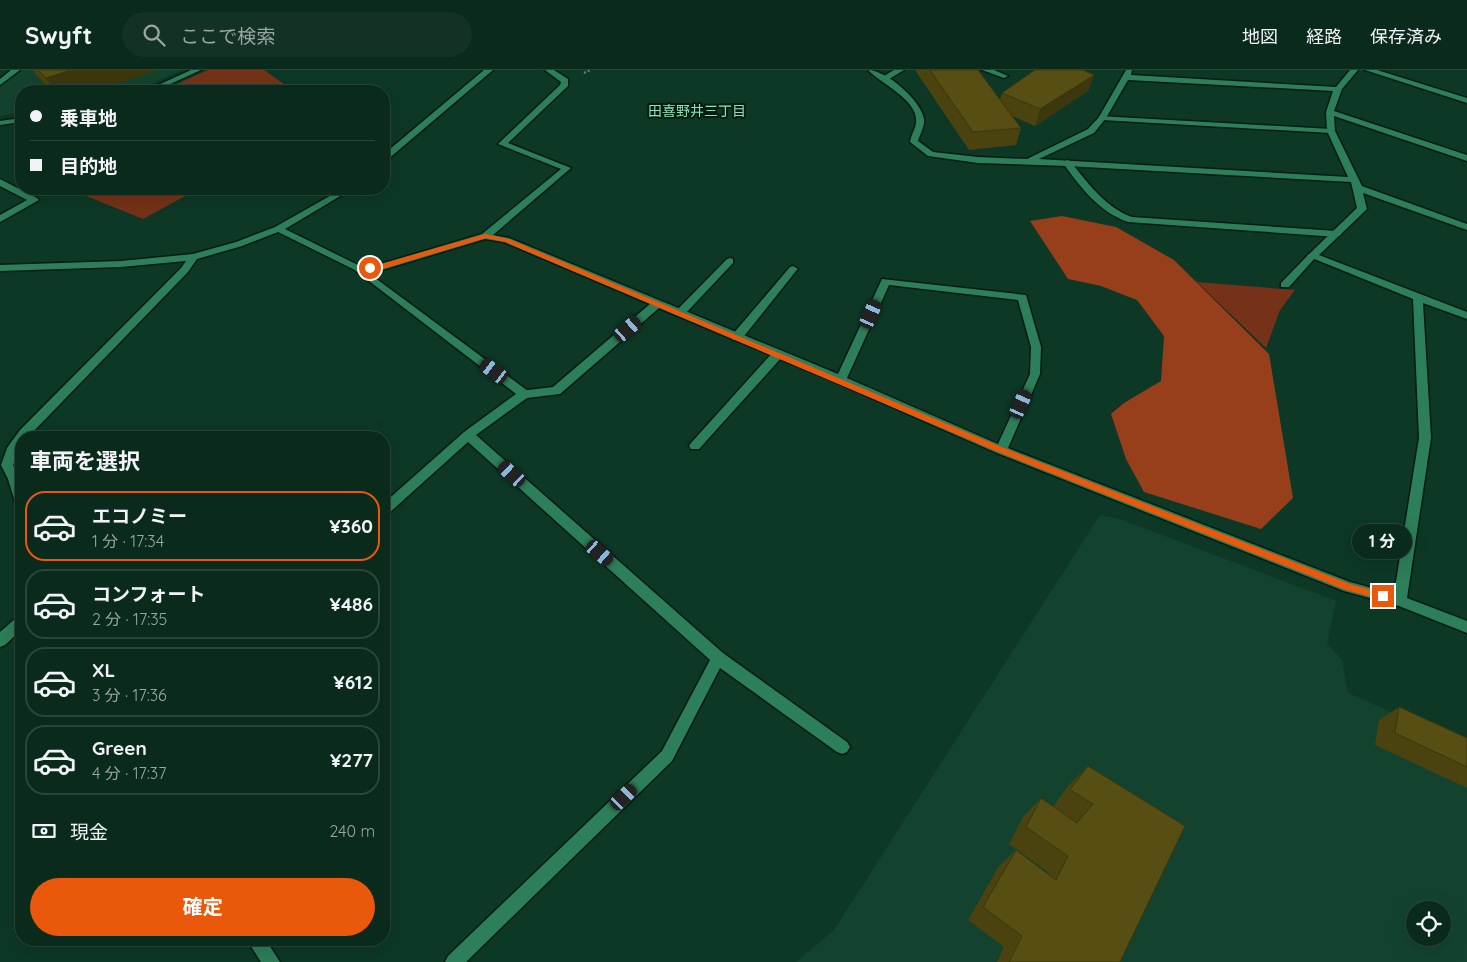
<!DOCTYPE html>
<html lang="ja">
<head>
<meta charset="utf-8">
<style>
  body { margin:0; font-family:Quicksand,"Noto Sans JP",sans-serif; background:#133225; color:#f1f3f6; height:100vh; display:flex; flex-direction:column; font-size:19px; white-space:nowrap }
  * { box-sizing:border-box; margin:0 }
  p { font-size:16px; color:#99a7a3 }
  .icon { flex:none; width:28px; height:28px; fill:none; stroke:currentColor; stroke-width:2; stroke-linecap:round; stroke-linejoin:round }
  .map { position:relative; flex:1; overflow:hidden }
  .sheet { position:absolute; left:15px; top:361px; width:375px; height:515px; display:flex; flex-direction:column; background:#0a2a1c; border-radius:20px; box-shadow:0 5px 20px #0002,0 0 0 1px #2a463b }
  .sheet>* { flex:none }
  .top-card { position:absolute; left:15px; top:15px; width:375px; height:110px; border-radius:20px; box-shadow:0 5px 20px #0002,0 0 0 1px #2a463b; display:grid; align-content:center; height:110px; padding:0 15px; background:#0a2a1c }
  .controls { position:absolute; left:1406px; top:831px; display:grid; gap:10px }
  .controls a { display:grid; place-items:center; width:45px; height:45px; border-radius:50%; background:#0a2a1c; box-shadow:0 5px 20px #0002,0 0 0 1px #2a463b; font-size:25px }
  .end { position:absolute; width:22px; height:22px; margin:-11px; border:6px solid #ea580c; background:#fff; box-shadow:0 0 0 2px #fff }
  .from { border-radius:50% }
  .bubble { position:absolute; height:35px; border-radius:18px; background:#0a2a1c; box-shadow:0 5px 20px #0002,0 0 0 1px #2a463b; font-size:16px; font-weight:700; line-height:35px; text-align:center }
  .car { position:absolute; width:15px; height:30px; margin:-15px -8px; border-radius:6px; box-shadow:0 0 4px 1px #0007; background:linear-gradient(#222 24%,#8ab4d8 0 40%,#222 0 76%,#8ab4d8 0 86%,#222 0) }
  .top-card b { display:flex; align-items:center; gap:18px; height:48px; font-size:19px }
  .top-card b+b { border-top:1px solid #2a463b }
  .top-card i { width:12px; height:12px; background:#f1f3f6 }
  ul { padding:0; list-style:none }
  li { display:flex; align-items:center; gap:15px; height:70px; margin:0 10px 8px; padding:0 5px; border:2px solid #2a463b; border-radius:20px }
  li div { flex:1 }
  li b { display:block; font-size:19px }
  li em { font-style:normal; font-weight:700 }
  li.on { border-color:#ea580c }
  li>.icon { width:45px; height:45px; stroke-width:1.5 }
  h2 { padding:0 15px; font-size:22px; line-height:60px }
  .pay { display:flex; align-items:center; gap:12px; height:55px; padding:0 15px; font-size:19px }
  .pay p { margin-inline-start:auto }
  .action { display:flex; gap:10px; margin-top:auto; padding:10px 15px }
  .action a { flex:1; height:58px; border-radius:30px; background:#ea580c; color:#fff; font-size:20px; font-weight:700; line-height:58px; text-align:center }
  header { display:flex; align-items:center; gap:30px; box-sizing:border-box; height:70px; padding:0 25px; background:#0a2a1c; border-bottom:1px solid #2a463b }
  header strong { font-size:24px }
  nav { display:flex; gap:28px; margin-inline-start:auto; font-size:18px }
  .search { width:350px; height:45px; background:#133225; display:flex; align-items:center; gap:12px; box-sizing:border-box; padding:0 18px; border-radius:28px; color:#99a7a3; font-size:19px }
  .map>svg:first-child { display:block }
</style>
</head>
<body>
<header>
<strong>Swyft</strong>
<div class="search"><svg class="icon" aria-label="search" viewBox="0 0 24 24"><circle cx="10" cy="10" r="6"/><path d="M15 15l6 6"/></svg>ここで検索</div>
<nav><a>地図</a><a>経路</a><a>保存済み</a></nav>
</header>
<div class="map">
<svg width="1467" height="892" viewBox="0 0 1467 892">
  <rect width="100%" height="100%" fill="#0d3826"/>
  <g fill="#13432e" fill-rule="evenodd">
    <path d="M22,0H182L135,21H21V42L0,46V17Z"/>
    <path d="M1100,445L1123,450L1336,531L1327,574L1342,590L1348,623L1467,675V892H796L834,860ZM1415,840H1442V868H1415Z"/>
  </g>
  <g fill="#753218">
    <path d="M208,0H264L294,21H161Z"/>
    <path d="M69,119H198L143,149Z"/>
    <path d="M1197,212L1295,220L1280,240L1266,278Z"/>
  </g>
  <path fill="#973f1b" d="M1062,146L1116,157L1174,190L1269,284L1293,428L1261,459L1144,422L1126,389L1111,344L1124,333L1161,311L1164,266L1137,230L1101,216L1068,209L1030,151Z"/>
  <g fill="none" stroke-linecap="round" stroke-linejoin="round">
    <g stroke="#041d12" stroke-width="3">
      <g id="service">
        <path d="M11,0H20L0,15V9Z"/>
        <path d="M894,0H904L886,11L879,9Z"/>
        <path d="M982,0H994L1008,6L1004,8Z"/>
        <path d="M1099,46L1331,59L1335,61L1331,63L1102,50H1099Z"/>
        <path d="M1067,90L1070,91C1088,113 1105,137 1132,147L1337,161L1342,164L1337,167L1128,152C1099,142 1080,117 1063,93Z"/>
        <path d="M0,109L37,128L39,130L0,152V145L27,130L0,116Z"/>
        <path d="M1312,183L1315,184V188L1289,217H1281V213L1309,184Z"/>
        <path d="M730,188L733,189V193L684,245H676L675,243L676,241L727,189Z"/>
        <path d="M359,196L528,321L530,324L528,327H520L356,201L354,199Z"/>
        <path d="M793,196L798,199L796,201L741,270H733L732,267L733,264L790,197Z"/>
        <path d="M778,280L783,284L782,287L699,379H691L689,376L691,373L774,281Z"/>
      </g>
    </g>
    <g stroke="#041d12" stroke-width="3">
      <g id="minor">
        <path d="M191,0H201L155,21H145Z"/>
        <path d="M484,0H493L387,90L384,91V84Z"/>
        <path d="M545,0H554L568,9V16L508,73L571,98L493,165L509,168L838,304L882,209L1026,225L1041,277L1040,304L1008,378L1350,512L1394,524L1419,368L1413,229L1307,186L1357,138L1351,112L1067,96L978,93L928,86L910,72C911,65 915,60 916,53C919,30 881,14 868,0C886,0 921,30 924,49C925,57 920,64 918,71L933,82L978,87L1027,89L1088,59L1099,47L1126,0H1132L1131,5L1336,17L1350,0H1358L1342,19L1334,41L1467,85V91L1334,46L1335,61L1362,116L1467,154V160L1363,123L1367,139L1365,141L1319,185L1467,242V249L1423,233L1431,368L1407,528L1467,551V563L1399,536L1344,521L997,383L837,313L659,238L560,324L527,328L476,365L723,583L847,672L850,677L847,682L842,684L837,682L720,598L672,691L466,892H445L448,886L662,681L710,590L468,372L388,444L384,445V433L464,362L520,321L553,317L650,234L504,172L485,169L382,200L359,202L278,162L242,176L197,189L188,202L27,368H21V376L13,395L21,413V437L17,435L15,432L8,409L1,395L7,378L20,360L181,198L186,191L121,197L0,201V195L121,191L193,184L236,172L275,157L342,119H352L285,159L360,196L381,194L482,164L561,99L498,74L560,15L561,12ZM1128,10L1333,21L1326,42L1327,61L1348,107L1039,89L1094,63L1106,48ZM889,215L1018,230L1031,277L1030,304L998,374L847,308Z"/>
        <path d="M1365,0H1377L1467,28V33Z"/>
        <path d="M21,48V52L0,55V51Z"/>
        <path d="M21,546V560L5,575L0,577V562L16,548Z"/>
        <path d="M247,870H266L280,892H261Z"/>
      </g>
    </g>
    <path stroke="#5b8470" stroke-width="2.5" stroke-dasharray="2 2" stroke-linecap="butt" d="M584,3L590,0"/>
    <use href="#service" fill="#2d7e5a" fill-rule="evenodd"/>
    <use href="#minor" fill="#2d7e5a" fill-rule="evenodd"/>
  </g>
  <g fill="#4a430f">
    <path d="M33,0H157L95,21H52L36,5Z"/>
    <path d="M915,0H978L1000,30L1002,23L1094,5L1088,21L1035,56L1012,46L1021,58L1016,75L969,80Z"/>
    <path d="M1399,637L1467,668V718L1375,675L1379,650Z"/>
    <path d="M1088,696L1120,892H997L1004,877L968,850L999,796L1016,780L1047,804L1048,802L1009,774L1023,747L1041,728L1053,737L1068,716Z"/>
  </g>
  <g fill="#3c370d">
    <path d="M71,0H157L95,21H55L46,8Z"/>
    <path d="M1094,5L1088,21L1035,56L1040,39Z"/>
  </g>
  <g fill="#564e12" stroke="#3c370d">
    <path d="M38,0H71L46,8Z"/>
    <path d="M930,0H978L1021,58L973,62Z"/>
    <path d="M1035,0H1083L1094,5L1040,39L1002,23Z"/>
    <path d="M1399,637L1467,668V697L1395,663Z"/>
    <path d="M1088,696L1185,756L1120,892H1009L1022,866L983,837L1016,780L1056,810L1068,786L1026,757L1041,728L1077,753L1093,734L1070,720Z"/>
  </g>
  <path fill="#ea580c" d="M485,164L509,169L1004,378L1350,514L1386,524L1387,526L1383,530L1346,520L998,382L505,172L486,168L382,199L370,200L367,198Z"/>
  <g text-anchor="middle" stroke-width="4" stroke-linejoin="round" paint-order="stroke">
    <g font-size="14" fill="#90e0b7" stroke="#001e10">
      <text x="697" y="46">田喜野井三丁目</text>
    </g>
  </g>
</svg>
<div class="controls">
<a><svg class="icon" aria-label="locate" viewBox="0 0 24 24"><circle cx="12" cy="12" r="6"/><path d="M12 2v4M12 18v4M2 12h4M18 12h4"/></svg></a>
</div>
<i class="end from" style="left:370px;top:198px"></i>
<i class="end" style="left:1383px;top:526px"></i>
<div class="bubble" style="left:1352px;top:454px;width:60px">1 分</div>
<i class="car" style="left:871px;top:244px;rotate:24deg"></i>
<i class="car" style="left:628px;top:259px;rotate:49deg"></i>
<i class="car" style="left:494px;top:301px;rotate:307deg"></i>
<i class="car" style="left:1021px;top:334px;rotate:24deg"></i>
<i class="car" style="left:512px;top:404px;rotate:312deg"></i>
<i class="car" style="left:600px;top:483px;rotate:131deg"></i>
<i class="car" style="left:624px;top:727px;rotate:46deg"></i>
<div class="top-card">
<b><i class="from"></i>乗車地</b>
<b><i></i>目的地</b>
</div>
<section class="sheet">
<h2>車両を選択</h2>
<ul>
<li class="on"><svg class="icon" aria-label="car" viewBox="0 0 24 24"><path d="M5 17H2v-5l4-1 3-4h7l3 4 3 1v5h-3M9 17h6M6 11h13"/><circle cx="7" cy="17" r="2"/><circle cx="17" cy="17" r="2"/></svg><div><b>エコノミー</b><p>1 分 · 17:34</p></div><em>¥360</em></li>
<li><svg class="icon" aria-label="car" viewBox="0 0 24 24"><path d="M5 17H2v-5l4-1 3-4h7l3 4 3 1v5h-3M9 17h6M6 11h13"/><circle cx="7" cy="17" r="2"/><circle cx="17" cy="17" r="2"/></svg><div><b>コンフォート</b><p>2 分 · 17:35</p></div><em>¥486</em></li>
<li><svg class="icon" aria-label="car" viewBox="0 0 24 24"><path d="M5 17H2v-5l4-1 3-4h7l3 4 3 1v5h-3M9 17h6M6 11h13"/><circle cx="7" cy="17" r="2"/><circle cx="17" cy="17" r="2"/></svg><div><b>XL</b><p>3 分 · 17:36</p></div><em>¥612</em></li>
<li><svg class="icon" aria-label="car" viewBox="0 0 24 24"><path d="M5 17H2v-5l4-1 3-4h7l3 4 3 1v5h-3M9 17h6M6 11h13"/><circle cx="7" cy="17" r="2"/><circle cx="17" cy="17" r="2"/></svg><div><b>Green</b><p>4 分 · 17:37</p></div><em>¥277</em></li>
</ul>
<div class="pay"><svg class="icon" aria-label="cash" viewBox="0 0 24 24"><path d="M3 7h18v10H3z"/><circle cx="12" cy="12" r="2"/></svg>現金<p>240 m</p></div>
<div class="action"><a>確定</a></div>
</section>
</div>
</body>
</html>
